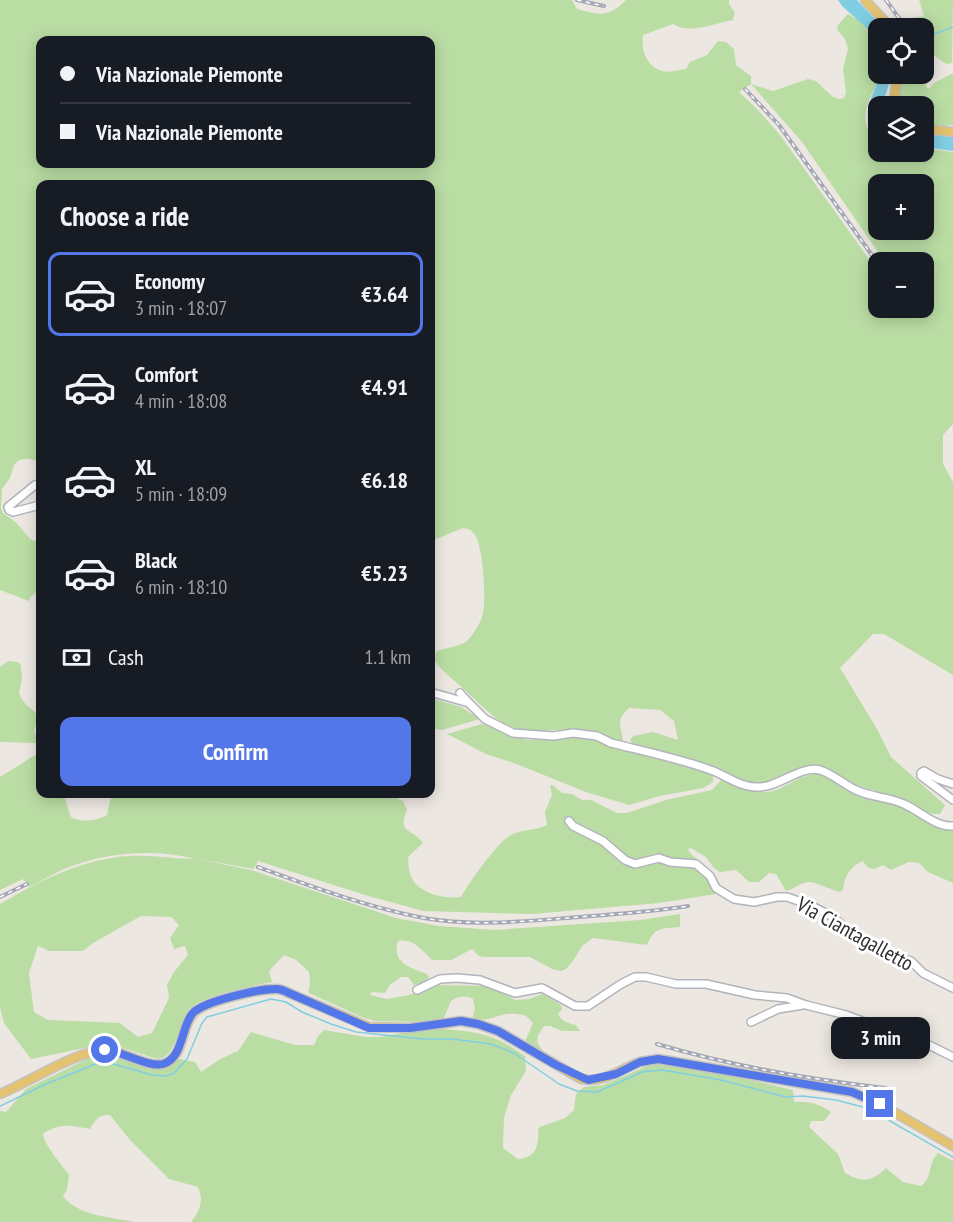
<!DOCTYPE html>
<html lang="en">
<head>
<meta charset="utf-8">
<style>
  body { margin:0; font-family:"PT Sans Narrow",sans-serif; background:#242831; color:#f1f3f6; height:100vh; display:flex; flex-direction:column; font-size:22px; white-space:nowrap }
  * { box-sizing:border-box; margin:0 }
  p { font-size:20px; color:#9ea1a6 }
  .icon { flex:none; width:33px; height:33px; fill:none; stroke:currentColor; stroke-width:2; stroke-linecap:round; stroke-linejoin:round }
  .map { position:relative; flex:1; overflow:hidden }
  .details { position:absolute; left:36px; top:180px; width:399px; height:618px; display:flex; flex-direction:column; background:#171b24; border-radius:12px; box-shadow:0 3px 15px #0003 }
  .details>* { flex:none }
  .banner { position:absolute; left:36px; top:36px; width:399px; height:132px; border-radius:12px; box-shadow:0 3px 15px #0003; display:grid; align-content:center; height:132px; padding:0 24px; background:#171b24 }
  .fabs { position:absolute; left:868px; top:18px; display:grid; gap:12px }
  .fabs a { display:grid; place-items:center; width:66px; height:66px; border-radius:12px; background:#171b24; box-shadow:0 3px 15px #0003; font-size:30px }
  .end { position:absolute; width:27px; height:27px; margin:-14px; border:8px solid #5376e8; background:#fff; box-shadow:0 0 0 3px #fff }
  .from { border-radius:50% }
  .bubble { position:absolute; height:42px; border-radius:12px; background:#171b24; box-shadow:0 3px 15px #0003; font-size:20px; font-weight:700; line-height:42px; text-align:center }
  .banner b { display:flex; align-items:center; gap:21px; height:57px; font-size:22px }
  .banner b+b { border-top:2px solid #363941 }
  .banner i { width:15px; height:15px; background:#f1f3f6 }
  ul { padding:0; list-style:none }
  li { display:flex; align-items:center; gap:18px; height:84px; margin:0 12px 9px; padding:0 12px; border:3px solid transparent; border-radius:12px }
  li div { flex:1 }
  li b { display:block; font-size:22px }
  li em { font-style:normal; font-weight:700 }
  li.active { border-color:#5376e8 }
  li>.icon { width:54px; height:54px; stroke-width:1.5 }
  h2 { padding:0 24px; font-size:27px; line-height:72px }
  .pay { display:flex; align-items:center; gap:15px; height:66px; padding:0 24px; font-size:22px }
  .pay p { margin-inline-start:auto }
  .cta { display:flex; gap:12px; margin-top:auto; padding:12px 24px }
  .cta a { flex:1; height:69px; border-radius:12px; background:#5376e8; color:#fff; font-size:24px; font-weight:700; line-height:69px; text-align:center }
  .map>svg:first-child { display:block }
</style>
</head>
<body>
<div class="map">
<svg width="953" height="1222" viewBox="0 0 953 1222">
  <rect width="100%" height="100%" fill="#ede7e1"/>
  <g fill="#badda4" fill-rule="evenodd">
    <path d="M0,0H572L577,9C599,15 608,18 626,0H729V4L735,13L733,20C715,23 689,35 673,24L643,35C641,49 646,66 662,71C668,73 679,70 686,69L690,62L707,55L718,41L726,42L734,49L736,65L751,76V84L773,91L808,79L816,81L833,97L840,99L844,98L846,92L843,69L848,49L845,39L837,30L838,25L848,14L860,21L879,41V74H882C875,89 860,110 867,127C871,136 879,140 879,152H924V148L953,152V424L943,435V464L953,482V675L884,634H873L840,668L877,729L891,757L945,805L940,814H932L890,795L855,785L820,767H804L783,777L763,783L747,782L691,761L634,745L630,740L633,736L653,732L678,740L674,721L660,710L629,708C614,722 622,726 623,741C610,740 601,731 589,730C568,727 548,732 528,731C503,729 485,709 467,692C457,682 446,675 437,664L435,661L436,652C445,647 460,647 467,641C472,636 480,624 482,617C487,605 483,545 475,535C472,530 469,529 463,528L431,541L430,184H40V463C33,459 25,457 18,461L14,465L10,478L2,489L1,508L3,513C8,517 14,520 18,525C26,532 28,543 40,541C40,555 46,589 31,596L29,601L0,590ZM40,40H430V164H40ZM751,84L802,142L885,262H924V308H905L903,309L902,308H879V273L780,135L758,110L739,92ZM879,184H924V230H879Z"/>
    <path d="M919,0H953L952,63L946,64L932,54C926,61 932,70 923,78L927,88H930L934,83L953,73V125L936,127L924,126V106H899L902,74H924V28H910L907,24L911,18L924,16Z"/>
    <path d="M8,661L18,662L21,665L22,680L19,693C26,714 44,705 34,731L37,739L36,743L0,742V667Z"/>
    <path d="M431,698L461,707L480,719L442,730L431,728Z"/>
    <path d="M482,724L527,740L580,738L597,741L625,751L700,770L713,775V782L703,788L660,796L629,805L586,792L514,763L486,754L447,734Z"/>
    <path d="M40,752V794H63L71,817C81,823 97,821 107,815L110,801L114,794H357L364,796H390L403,801L407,810C397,835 412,827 423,843L408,857C409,863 408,871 411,876C418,894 444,899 461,897C468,884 499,840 511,835C523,829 535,831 547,825L545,812L552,795L550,785L554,786L562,793L572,794L582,800H591L617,813H627L666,800L712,790L721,780C741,788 760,798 781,788C795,781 805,773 821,774C849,785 879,795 906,808C921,815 935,830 953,829V883L928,872L919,863L909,862L891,870L883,865L874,869L867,867L863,861C850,866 844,877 843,890L840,892C832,890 813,881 809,882C800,883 794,889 786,891L776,874L769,873L759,882H749L736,870L720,872L714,868L706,857L691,848L688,849L689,852L708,869L716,894L659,903L532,914L423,911L365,895L258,861L254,869L198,859L251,870L396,918L439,926L494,930L640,920L680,914V927C661,929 655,926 647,945L593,938L582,946L575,958L566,969L561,971L552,969L530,957H483L479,956L472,949L451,960H432C422,950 413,938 398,941C391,963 411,968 427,974L429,977L427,983L414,985L408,977H401L390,985L385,993L372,992L370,995L387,999L409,995L437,985L490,986L515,1000L529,999L543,994L561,1005L562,1009L558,1014C561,1021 570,1024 576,1025L580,1031H562L550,1026H544L538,1035L537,1042L545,1054L526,1046V1039L533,1023L526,1016C501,1008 492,1024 472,1019L475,1009L473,999C467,995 457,996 451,1001L443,1020L428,1022L376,1021L364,1018L311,994L308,992L310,985L309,972L296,960L284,955L269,971L272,982C252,986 201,995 189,1010C178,1023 176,1063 154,1058L115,1045L105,1044L31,1059L4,1023L0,1008V904C39,881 84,858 130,856C152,855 174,859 195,859C157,849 112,852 75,865C59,870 44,880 29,887L23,879L0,890V777ZM141,916L171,917L179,925L170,938L174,949L185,946L188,955L174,972L167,985L169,998L152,1033L138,1037L120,1023L48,1020L34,1012L29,973L38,946L49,951H83L93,943Z"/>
    <path d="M430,1028C452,1030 475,1030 496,1039C506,1043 516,1050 525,1056L526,1071L511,1095L504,1118L503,1148L518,1159C536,1158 539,1146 538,1130L540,1127L565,1118L574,1110L576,1094L584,1087L603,1085L652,1064L716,1072L793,1090L794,1102C808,1101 820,1104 831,1112L824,1121H811L809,1127L838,1154L845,1173C863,1183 871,1182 886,1168L903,1182L921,1186C934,1176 927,1163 938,1153L953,1161V1222H191C200,1211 204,1200 198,1187L169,1179L130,1140L110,1115C98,1115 96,1119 90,1129C70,1126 61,1122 43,1134C44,1145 62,1165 69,1175L67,1190L63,1196C78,1216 111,1217 134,1222H0V1111L6,1112L26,1089L93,1056L111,1055L149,1069L180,1059L195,1062L201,1072L220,1059L238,1051L251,1032L295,1045H314L318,1036L324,1030L366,1037H380Z"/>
  </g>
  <g fill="#80cee3">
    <path d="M838,0H857L874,18L886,28H879V39L842,6Z"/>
    <path d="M881,74H892L882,106H879V141C858,117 871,100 881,74Z"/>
    <path d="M953,135V151L924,147V136Z"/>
  </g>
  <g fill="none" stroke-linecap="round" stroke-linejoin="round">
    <g stroke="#80cee3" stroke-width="1.5">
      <path d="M924,38L953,27"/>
      <path d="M0,1106L46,1084L103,1061L152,1075L166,1076L174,1073L187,1059L202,1023L207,1017L271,999L286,1002L302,1012L331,1024L356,1032L423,1039H452L491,1044L514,1053L559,1084L577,1091L597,1092L642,1072L662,1070L721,1080L786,1097L803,1096L836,1100L878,1111L890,1121L953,1157"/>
    </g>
    <g stroke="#b2b4bc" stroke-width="10">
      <g id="minor">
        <path d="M35,485L8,507L9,510L13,512L40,505"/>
        <path d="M430,692L469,703L485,719L513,733L553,736L573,733L597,736L611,743C643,751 677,758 708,769C724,774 737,786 755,787C777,789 800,765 820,770C833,774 843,784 856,790C870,797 889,797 904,804C920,811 935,827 953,826"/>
        <path d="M460,693L469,703"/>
        <path d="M953,784L938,779L924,771L921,773V776L953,800"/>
        <path d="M569,821L573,826L603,841L625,860L635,864L659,858L670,862L696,864L710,876L716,888L734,899L754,902L777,897H787L810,905L833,917L864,943L878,951L911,961L923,973L953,988"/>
        <path d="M417,990L440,979L457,978L480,980L515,993L542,988L575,1006H588L621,984L635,977H646L676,984H706L755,995L787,998L806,1005L846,1015L881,1028L915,1038L953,1057"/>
        <path d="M751,1022L778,1009L803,1005"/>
      </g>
    </g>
    <g stroke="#c4c4c4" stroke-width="11">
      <g id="major">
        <path d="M865,0L891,28"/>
        <path d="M893,106L898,74"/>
        <path d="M924,129L953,132"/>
        <path d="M0,1094C28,1083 77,1050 106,1050C124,1050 152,1072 168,1062C184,1052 181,1028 193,1014C203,1001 259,989 276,989C280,989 285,991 289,993L369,1027L410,1028L461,1021L478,1024L498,1031L581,1079C603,1084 620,1069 640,1062C645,1061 652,1060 658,1059L852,1092L880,1104L953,1146"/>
      </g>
    </g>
    <use href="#minor" stroke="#fff" stroke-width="7"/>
    <use href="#major" stroke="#e3c270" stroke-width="8"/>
    <g stroke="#a4a7b5" stroke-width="4">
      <g id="rail">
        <path d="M577,0L604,6"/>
        <path d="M886,0L906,28"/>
        <path d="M745,89L779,125L879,265"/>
        <path d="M258,867C313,887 367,907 424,918C475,927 528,921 579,917C615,914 652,912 688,906"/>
        <path d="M0,897L27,884"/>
        <path d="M657,1044C731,1066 808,1079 885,1088"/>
      </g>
    </g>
    <use href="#rail" stroke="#fff" stroke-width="1.5" stroke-dasharray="4.5" stroke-linecap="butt"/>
  </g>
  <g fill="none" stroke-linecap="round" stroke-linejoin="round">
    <path stroke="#5376e8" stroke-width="8" d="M105,1050C123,1051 148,1068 163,1064C183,1058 181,1028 192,1014C203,1001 259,989 276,989C280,989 285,991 289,993L369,1028H410L461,1021L478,1024L498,1031L556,1065L588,1080L616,1074L640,1062L658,1059L852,1092L880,1104"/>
  </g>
  <g text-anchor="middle" stroke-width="6" stroke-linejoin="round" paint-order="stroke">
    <g font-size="21" fill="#2d2d2d" stroke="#fff">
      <text transform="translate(855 934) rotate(29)" y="7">Via Ciantagalletto</text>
    </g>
  </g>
</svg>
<div class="fabs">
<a><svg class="icon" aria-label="locate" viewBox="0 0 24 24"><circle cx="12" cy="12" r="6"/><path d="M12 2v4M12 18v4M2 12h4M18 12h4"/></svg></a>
<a><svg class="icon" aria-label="layers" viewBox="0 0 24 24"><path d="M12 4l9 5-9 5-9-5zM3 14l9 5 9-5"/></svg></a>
<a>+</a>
<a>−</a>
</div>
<i class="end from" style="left:105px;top:1050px"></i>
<i class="end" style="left:880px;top:1104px"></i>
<div class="bubble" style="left:831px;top:1017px;width:99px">3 min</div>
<div class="banner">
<b><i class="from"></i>Via Nazionale Piemonte</b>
<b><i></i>Via Nazionale Piemonte</b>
</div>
<section class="details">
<h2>Choose a ride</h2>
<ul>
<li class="active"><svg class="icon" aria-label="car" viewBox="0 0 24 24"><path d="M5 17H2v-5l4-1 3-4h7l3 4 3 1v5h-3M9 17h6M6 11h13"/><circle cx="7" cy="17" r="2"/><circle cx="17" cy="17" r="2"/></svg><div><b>Economy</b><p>3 min · 18:07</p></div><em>€3.64</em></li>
<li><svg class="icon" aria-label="car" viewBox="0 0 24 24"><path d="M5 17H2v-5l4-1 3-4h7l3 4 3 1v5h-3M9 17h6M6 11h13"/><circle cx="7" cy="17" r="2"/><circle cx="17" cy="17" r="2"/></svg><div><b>Comfort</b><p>4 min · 18:08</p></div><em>€4.91</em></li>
<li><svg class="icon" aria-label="car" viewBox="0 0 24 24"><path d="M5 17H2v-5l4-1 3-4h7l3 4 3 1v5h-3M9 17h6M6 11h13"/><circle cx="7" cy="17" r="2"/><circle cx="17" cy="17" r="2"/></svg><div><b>XL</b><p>5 min · 18:09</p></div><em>€6.18</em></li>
<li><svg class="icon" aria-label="car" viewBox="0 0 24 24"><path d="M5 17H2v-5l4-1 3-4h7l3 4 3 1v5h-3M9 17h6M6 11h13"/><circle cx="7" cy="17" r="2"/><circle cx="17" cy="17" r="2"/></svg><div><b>Black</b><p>6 min · 18:10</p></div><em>€5.23</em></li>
</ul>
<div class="pay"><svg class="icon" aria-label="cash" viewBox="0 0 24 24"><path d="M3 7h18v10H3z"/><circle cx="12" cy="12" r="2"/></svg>Cash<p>1.1 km</p></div>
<div class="cta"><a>Confirm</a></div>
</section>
</div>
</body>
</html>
